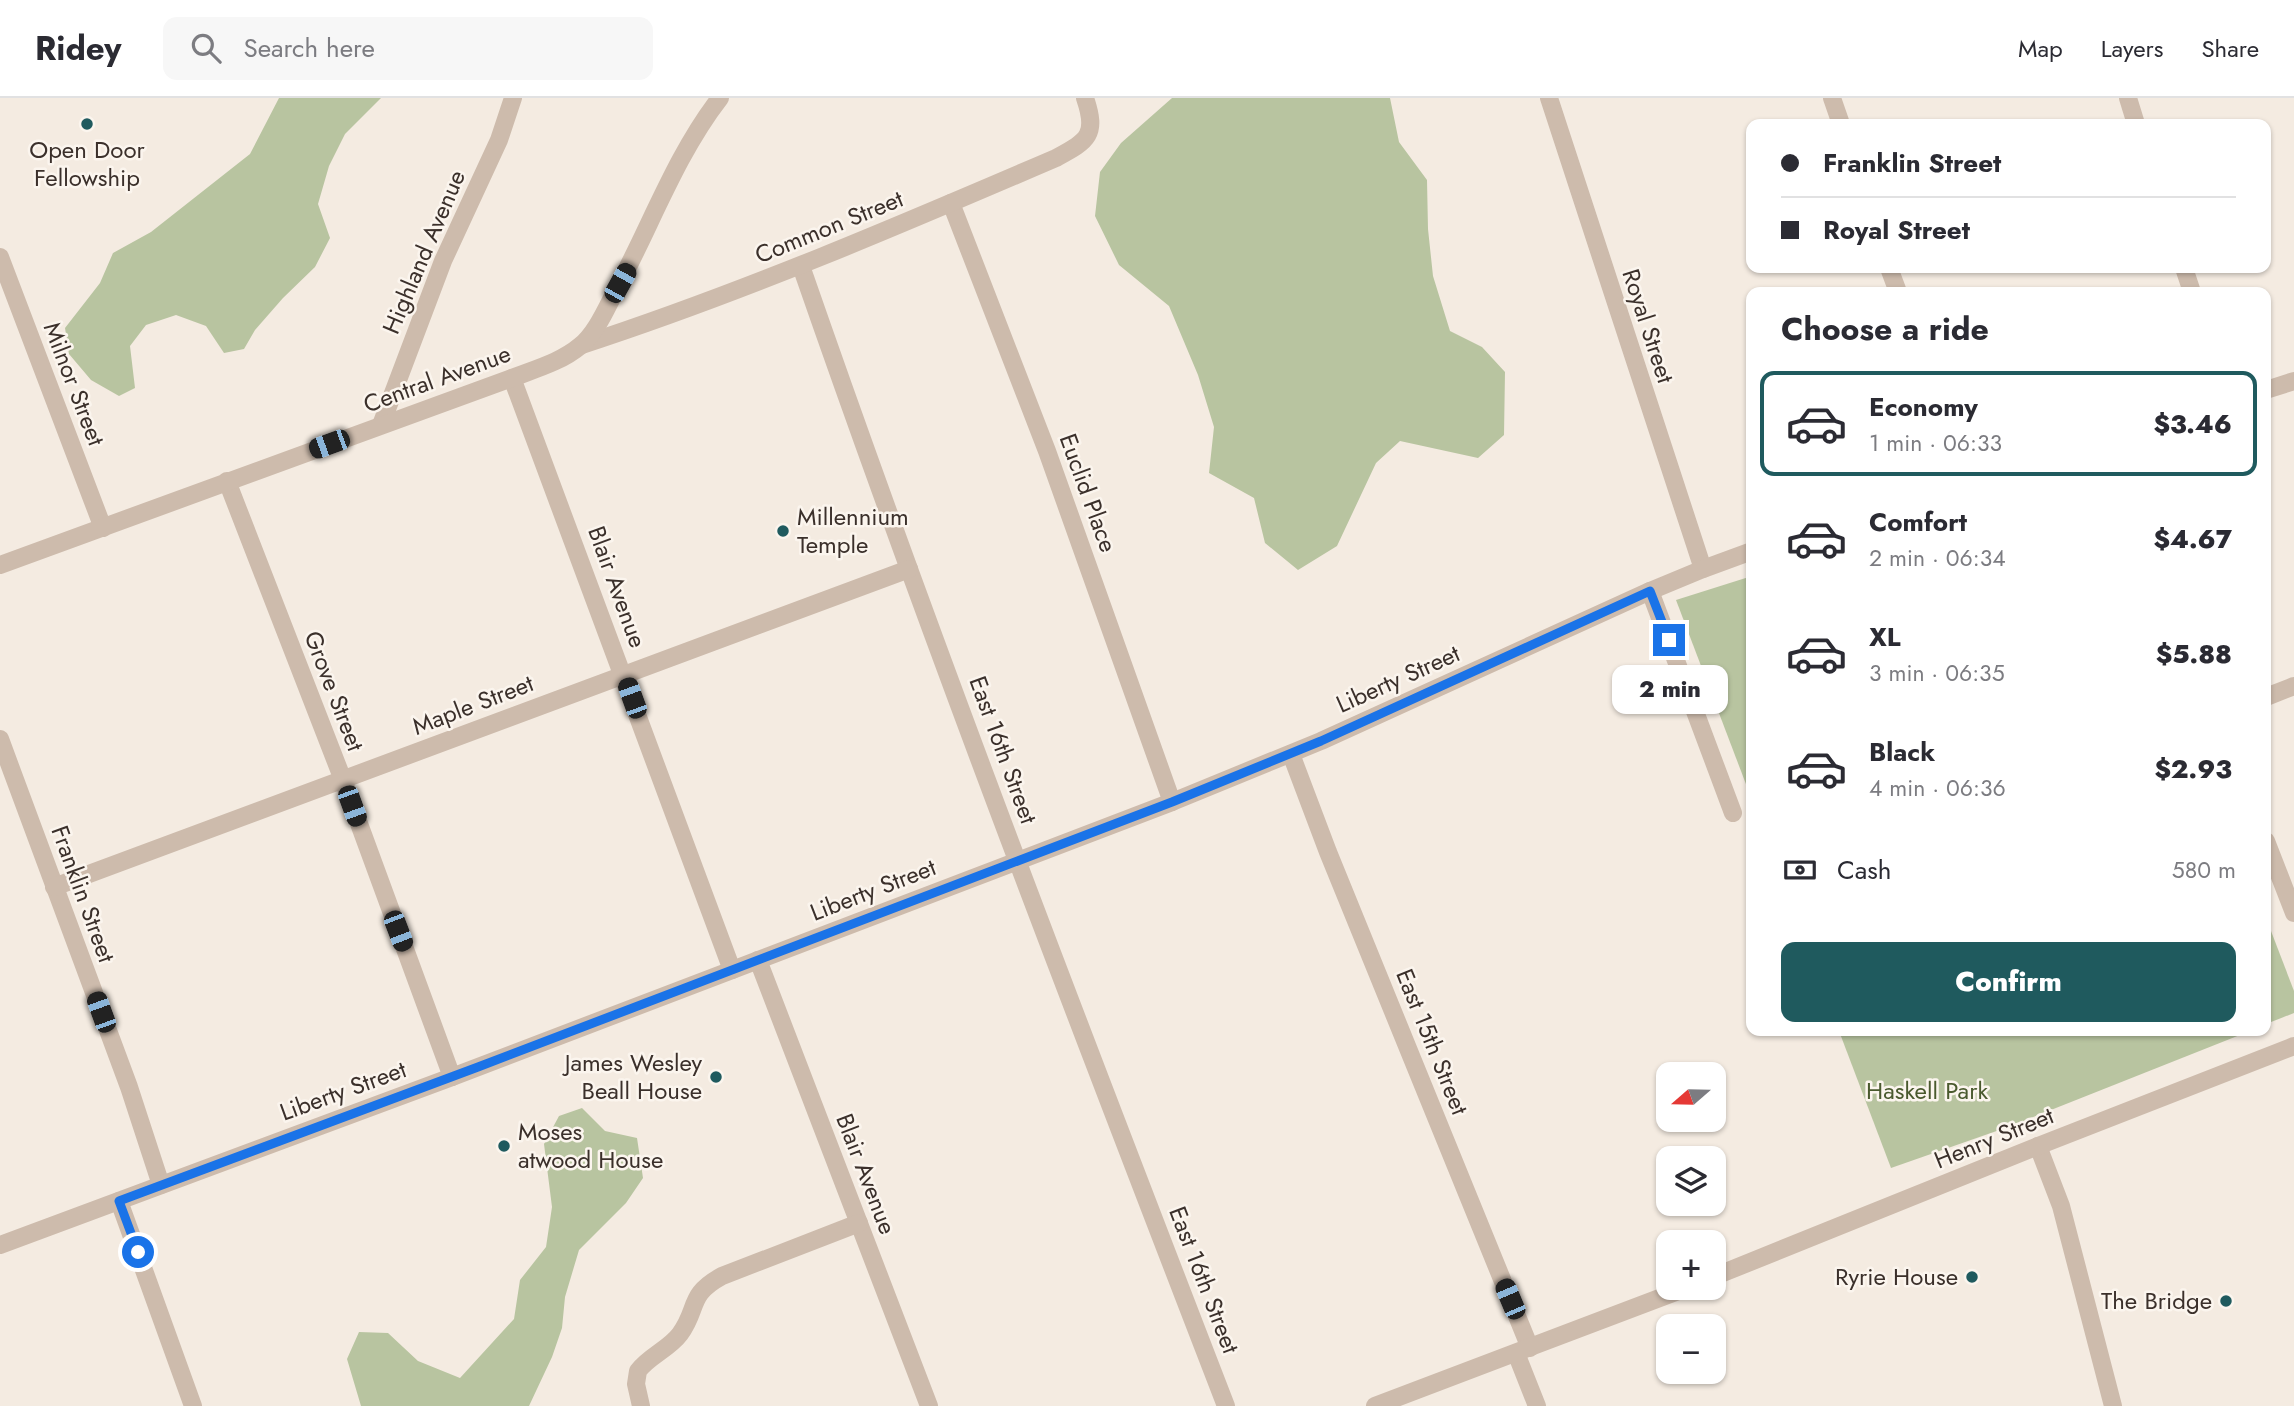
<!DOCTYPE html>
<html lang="en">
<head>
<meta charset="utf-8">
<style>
  body { margin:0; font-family:Jost,sans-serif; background:#f7f7f7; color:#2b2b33; height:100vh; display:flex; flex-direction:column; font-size:26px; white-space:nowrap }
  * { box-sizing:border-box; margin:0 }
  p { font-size:23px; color:#7c7c81 }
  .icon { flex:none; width:38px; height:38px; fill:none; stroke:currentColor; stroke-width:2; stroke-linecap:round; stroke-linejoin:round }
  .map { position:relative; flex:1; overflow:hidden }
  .drawer { position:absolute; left:1746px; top:189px; width:525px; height:749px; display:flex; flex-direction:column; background:#fff; border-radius:14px; box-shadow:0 2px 5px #0004 }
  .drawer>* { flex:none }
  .hud { position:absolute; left:1746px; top:21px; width:525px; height:154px; border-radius:14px; box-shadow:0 2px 5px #0004; display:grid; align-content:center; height:154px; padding:0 35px; background:#fff }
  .needle { width:46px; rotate:250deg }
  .fabs { position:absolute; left:1656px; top:964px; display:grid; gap:14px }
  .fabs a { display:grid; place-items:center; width:70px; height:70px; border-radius:14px; background:#fff; box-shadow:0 2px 5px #0004; font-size:35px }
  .end { position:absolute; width:32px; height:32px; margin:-16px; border:9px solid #1a73e8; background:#fff; box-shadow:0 0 0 4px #fff }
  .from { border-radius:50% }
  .bubble { position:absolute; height:49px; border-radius:14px; background:#fff; box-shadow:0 2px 5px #0004; font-size:23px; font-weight:800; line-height:49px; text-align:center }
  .car { position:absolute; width:21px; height:42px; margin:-21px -10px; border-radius:9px; box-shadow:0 0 5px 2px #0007; background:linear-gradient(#222 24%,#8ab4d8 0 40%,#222 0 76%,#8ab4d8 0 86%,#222 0) }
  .hud b { display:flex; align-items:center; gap:24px; height:66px; font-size:26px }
  .hud b+b { border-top:2px solid #e1e1e2 }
  .hud i { width:18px; height:18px; background:#2b2b33 }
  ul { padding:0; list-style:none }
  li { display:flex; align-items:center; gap:21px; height:105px; margin:0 14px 10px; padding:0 21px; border:4px solid transparent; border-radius:14px }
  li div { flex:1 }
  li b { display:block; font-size:26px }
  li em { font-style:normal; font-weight:800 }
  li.selected { border-color:#1f5a5e }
  li>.icon { width:63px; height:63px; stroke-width:1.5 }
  h2 { padding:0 35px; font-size:32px; line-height:84px }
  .pay { display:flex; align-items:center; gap:18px; height:77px; padding:0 35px; font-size:26px }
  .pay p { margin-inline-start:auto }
  .cta { display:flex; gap:14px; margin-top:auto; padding:14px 35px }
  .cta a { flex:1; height:80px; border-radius:14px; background:#1f5a5e; color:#fff; font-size:28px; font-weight:800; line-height:80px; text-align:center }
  header { display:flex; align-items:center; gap:42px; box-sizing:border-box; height:98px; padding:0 35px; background:#fff; border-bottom:2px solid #e1e1e2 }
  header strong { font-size:33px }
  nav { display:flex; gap:38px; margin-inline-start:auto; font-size:24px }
  .search { width:490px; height:63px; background:#f7f7f7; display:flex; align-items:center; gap:18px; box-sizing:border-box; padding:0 24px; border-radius:14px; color:#7c7c81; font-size:26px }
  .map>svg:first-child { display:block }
</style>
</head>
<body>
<header>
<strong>Ridey</strong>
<div class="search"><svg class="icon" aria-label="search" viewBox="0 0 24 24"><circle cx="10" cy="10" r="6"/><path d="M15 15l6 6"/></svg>Search here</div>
<nav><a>Map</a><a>Layers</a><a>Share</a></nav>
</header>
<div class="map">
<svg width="2294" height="1308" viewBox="0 0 2294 1308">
  <rect width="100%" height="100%" fill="#f4ebe1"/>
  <g fill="#b8c4a0">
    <path d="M279,0H381L345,36L329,68L318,106L330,140L315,169L283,200L255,232L244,251L224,255L206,228L176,217L146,227L130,248L135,290L119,298L91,282L69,256L65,230L100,185L113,155L151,134L250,56Z"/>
    <path d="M1172,0H1390L1399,44L1427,82L1428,131L1433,178L1450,233L1482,249L1505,274L1504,337L1478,360L1400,343L1376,365L1337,448L1298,472L1265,445L1254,400L1209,375L1214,329L1198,277L1169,208L1119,167L1095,118L1100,74L1121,45Z"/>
    <path d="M1752,478V702L1676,502Z"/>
    <path d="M2266,820L2294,893V915L2266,926Z"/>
    <path d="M1839,933H2250L2008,1029L1891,1070Z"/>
    <path d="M582,1010L605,1033L637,1040L643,1080L626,1105L579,1152L565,1199L562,1230L552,1259L529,1308H361L347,1261L359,1234L388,1235L418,1263L460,1280L514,1221L520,1182L546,1149L552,1109L544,1046L559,1018Z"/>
  </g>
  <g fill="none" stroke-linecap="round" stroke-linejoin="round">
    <g stroke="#cdbbac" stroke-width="18">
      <path d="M1549,0L1703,471"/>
      <path d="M1832,0L1841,26"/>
      <path d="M2128,0L2136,26"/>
      <path d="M951,105L1047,353L1172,704"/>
      <path d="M0,159L103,430"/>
      <path d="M801,168C934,551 1080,930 1226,1308"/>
      <path d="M1889,170L1898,194"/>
      <path d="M2184,170L2192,194"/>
      <path d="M582,247C744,194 900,127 1056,60C1087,43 1098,38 1085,0"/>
      <path d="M512,280L732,872"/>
      <path d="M2266,292L2294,283"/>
      <path d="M381,327L443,163L499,42L513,0"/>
      <path d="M227,383L343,682L452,979"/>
      <path d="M0,467L512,280C535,271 561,264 580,248C596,235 606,211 615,194C650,130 675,58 720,0"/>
      <path d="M1650,493L1733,715"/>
      <path d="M2266,599L2294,588"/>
      <path d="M0,641L129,989L161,1087"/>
      <path d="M1291,656L1328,754L1530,1250"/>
      <path d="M2266,743L2294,815"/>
      <path d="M54,789L909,471"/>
      <path d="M758,862L929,1308"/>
      <path d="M2038,1048L2061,1108L2113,1308"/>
      <path d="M119,1103L193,1308"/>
      <path d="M0,1147L452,979L1172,704L1321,643L1650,493L1703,471L1752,453"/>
      <path d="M1713,1179L2038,1048L2294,948"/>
      <path d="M1516,1255L1537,1308"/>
      <path d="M641,1308L636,1286L638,1273C649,1258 669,1251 680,1236C699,1210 687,1197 722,1178L859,1125"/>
      <path d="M1375,1308L1686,1190"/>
    </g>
  </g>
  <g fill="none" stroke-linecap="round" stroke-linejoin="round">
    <path stroke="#1a73e8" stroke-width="9" d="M138,1154L119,1103L478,969L1172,704L1321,643L1650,493L1669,542"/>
  </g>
  <g fill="#1f5a5e" stroke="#fbf5ee" stroke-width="2.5">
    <circle cx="87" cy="26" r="7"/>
    <circle cx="783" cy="433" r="7"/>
    <circle cx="716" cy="979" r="7"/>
    <circle cx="504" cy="1048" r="7"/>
    <circle cx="1972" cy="1179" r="7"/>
    <circle cx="2226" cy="1203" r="7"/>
  </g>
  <g text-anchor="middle" stroke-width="5" stroke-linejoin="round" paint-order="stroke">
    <g font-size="24" fill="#3b302b" stroke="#fbf5ee" text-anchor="end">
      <text x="87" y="60" text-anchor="middle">Open Door<tspan x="87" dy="28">Fellowship</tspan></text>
      <text x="797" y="427" text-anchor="start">Millennium<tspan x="797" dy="28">Temple</tspan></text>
      <text x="702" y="973">James Wesley<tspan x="702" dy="28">Beall House</tspan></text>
      <text x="518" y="1042" text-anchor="start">Moses<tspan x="518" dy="28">atwood House</tspan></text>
      <text x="1958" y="1187">Ryrie House</text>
      <text x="2212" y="1211">The Bridge</text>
    </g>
    <g font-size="24" fill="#3b302b" stroke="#fbf5ee">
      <text transform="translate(829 129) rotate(-22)" y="8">Common Street</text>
      <text transform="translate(424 154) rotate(-67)" y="8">Highland Avenue</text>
      <text transform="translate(1648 228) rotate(72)" y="8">Royal Street</text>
      <text transform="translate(437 281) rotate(-20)" y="8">Central Avenue</text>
      <text transform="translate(74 286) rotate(69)" y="8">Milnor Street</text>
      <text transform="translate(1088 395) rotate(70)" y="8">Euclid Place</text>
      <text transform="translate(617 489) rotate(70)" y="8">Blair Avenue</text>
      <text transform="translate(1398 581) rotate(-24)" y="8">Liberty Street</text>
      <text transform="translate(334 593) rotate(69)" y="8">Grove Street</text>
      <text transform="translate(473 607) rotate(-21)" y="8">Maple Street</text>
      <text transform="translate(1003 652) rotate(70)" y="8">East 16th Street</text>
      <text transform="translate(873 792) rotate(-21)" y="8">Liberty Street</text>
      <text transform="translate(83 796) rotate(70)" y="8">Franklin Street</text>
      <text transform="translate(1432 944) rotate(68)" y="8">East 15th Street</text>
      <text transform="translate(343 993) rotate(-20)" y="8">Liberty Street</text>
      <text transform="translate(1994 1040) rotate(-22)" y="8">Henry Street</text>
      <text transform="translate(866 1076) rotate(69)" y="8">Blair Avenue</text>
      <text transform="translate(1204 1182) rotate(69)" y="8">East 16th Street</text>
    </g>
    <g font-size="24" fill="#4a5a2e" stroke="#fbf5ee">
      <text x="1927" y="1001">Haskell Park</text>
    </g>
  </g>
</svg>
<div class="fabs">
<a><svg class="needle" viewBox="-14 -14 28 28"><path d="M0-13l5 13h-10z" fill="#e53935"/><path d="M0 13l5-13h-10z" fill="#7c7c81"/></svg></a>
<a><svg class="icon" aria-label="layers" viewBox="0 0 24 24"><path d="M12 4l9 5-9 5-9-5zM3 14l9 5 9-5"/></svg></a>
<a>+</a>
<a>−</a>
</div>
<i class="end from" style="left:138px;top:1154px"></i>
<i class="end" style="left:1669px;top:542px"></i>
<div class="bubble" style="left:1612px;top:567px;width:116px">2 min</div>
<i class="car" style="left:620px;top:185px;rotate:29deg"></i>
<i class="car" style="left:329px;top:346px;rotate:250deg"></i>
<i class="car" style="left:632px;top:600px;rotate:340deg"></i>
<i class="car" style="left:352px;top:708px;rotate:160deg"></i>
<i class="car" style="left:398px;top:833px;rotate:159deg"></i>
<i class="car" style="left:101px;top:914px;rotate:340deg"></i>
<i class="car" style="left:1510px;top:1201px;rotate:337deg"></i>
<div class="hud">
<b><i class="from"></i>Franklin Street</b>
<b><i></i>Royal Street</b>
</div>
<section class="drawer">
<h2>Choose a ride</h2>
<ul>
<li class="selected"><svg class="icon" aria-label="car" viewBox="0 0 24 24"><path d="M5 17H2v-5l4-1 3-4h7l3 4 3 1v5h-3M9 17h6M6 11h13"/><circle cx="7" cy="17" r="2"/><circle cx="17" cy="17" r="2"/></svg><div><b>Economy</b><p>1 min · 06:33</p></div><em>$3.46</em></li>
<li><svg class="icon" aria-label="car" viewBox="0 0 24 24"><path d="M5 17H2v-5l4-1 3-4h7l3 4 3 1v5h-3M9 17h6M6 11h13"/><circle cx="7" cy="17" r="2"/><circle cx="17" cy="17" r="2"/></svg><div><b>Comfort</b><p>2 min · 06:34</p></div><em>$4.67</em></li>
<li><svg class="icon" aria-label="car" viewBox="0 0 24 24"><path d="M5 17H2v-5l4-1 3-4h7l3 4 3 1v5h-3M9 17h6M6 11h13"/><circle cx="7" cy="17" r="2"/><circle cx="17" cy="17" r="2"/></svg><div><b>XL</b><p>3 min · 06:35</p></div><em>$5.88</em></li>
<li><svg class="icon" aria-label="car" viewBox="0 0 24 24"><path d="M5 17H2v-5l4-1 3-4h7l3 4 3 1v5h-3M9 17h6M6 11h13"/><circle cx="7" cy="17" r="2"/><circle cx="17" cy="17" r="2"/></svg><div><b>Black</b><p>4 min · 06:36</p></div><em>$2.93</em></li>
</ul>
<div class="pay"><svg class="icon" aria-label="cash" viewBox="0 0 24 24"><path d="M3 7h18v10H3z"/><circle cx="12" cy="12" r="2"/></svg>Cash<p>580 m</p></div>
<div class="cta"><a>Confirm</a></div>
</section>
</div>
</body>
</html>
